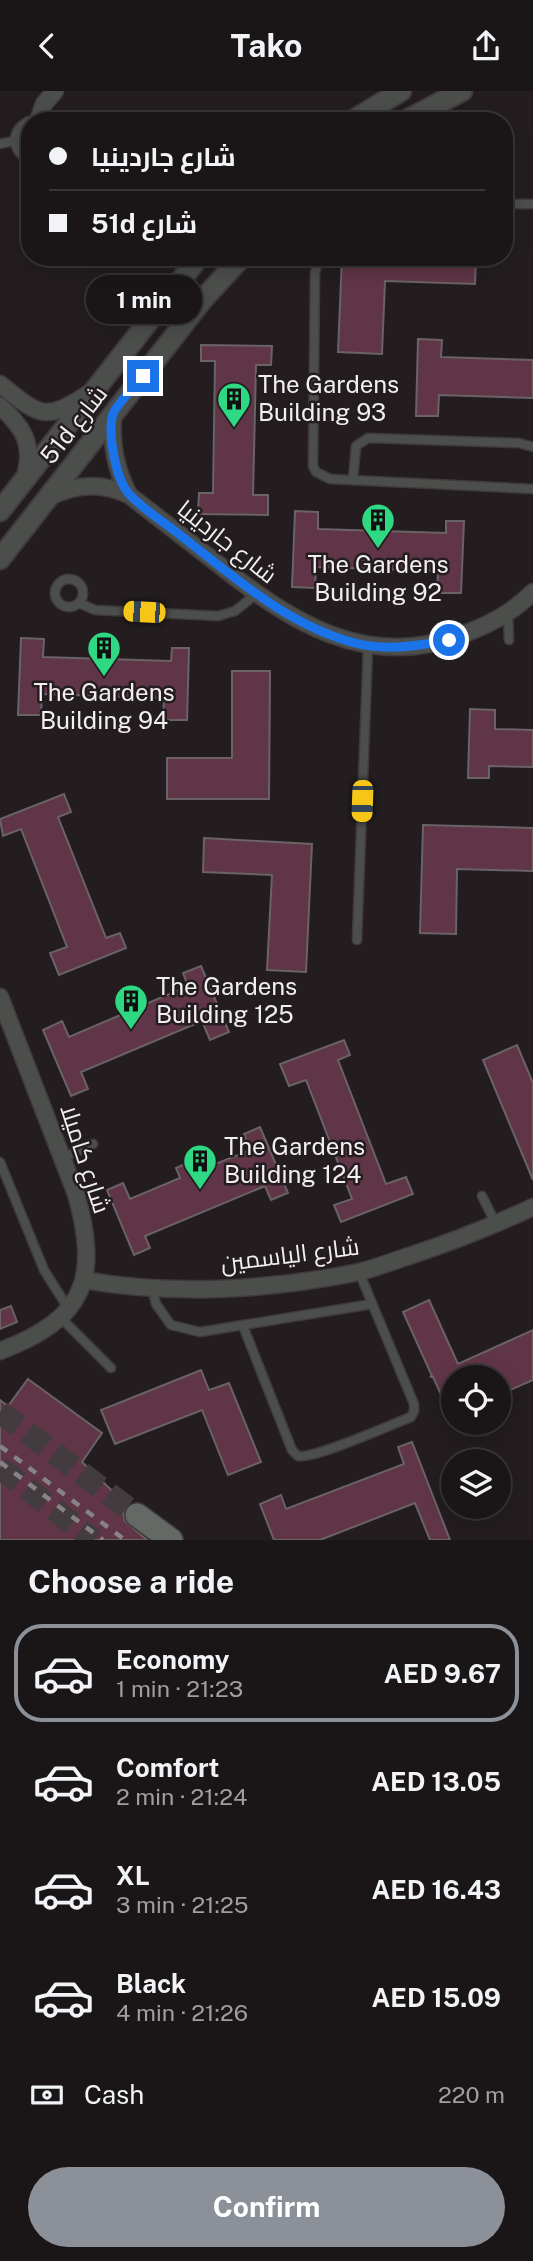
<!DOCTYPE html>
<html lang="en">
<head>
<meta charset="utf-8">
<style>
  body { margin:0; font-family:"Public Sans",Cairo,sans-serif; background:#272324; color:#f1f3f6; height:100vh; display:flex; flex-direction:column; font-size:26px; white-space:nowrap }
  * { box-sizing:border-box; margin:0 }
  p { font-size:23px; color:#9f9fa1 }
  .icon { flex:none; width:38px; height:38px; fill:none; stroke:currentColor; stroke-width:2; stroke-linecap:round; stroke-linejoin:round }
  .map { position:relative; height:1449px; overflow:hidden }
  .sheet { display:flex; flex-direction:column; background:#1a1617; flex:1 }
  .sheet>* { flex:none }
  .hud { position:absolute; left:21px; top:21px; width:492px; height:154px; border-radius:28px; box-shadow:0 4px 18px #0003,0 0 0 2px #383536; display:grid; align-content:center; height:154px; padding:0 28px; background:#1a1617 }
  .controls { position:absolute; left:441px; top:1274px; display:grid; gap:14px }
  .controls a { display:grid; place-items:center; width:70px; height:70px; border-radius:50%; background:#1a1617; box-shadow:0 4px 18px #0003,0 0 0 2px #383536; font-size:35px }
  .end { position:absolute; width:32px; height:32px; margin:-16px; border:9px solid #1a73e8; background:#fff; box-shadow:0 0 0 4px #fff }
  .from { border-radius:50% }
  .bubble { position:absolute; height:49px; border-radius:24px; background:#1a1617; box-shadow:0 4px 18px #0003,0 0 0 2px #383536; font-size:23px; font-weight:700; line-height:49px; text-align:center }
  .car { position:absolute; width:21px; height:42px; margin:-21px -10px; border-radius:9px; box-shadow:0 0 5px 2px #0007; background:linear-gradient(#f5c518 24%,#345 0 40%,#f5c518 0 76%,#345 0 86%,#f5c518 0) }
  .hud b { display:flex; align-items:center; gap:24px; height:66px; font-size:26px }
  .hud b+b { border-top:2px solid #383536 }
  .hud i { width:18px; height:18px; background:#f1f3f6 }
  ul { padding:0; list-style:none }
  li { display:flex; align-items:center; gap:21px; height:98px; margin:0 14px 10px; padding:0 14px; border:4px solid transparent; border-radius:28px }
  li div { flex:1 }
  li b { display:block; font-size:26px }
  li em { font-style:normal; font-weight:700 }
  li.on { border-color:#8c9099 }
  li>.icon { width:63px; height:63px; stroke-width:1.5 }
  h2 { padding:0 28px; font-size:32px; line-height:84px }
  .pay { display:flex; align-items:center; gap:18px; height:77px; padding:0 28px; font-size:26px }
  .pay p { margin-inline-start:auto }
  .button { display:flex; gap:14px; margin-top:auto; padding:14px 28px }
  .button a { flex:1; height:80px; border-radius:42px; background:#8c9099; color:#fff; font-size:28px; font-weight:700; line-height:80px; text-align:center }
  header { display:flex; justify-content:space-between; align-items:center; height:91px; padding:0 28px; background:#1a1617; font-size:32px; font-weight:700 }
  .map>svg:first-child { display:block }
</style>
</head>
<body>
<header><svg class="icon" aria-label="back" viewBox="0 0 24 24"><path d="M15 5l-7 7 7 7"/></svg>Tako<svg class="icon" aria-label="share" viewBox="0 0 24 24"><path d="M12 15V3M7 8l5-5 5 5M5 13v7h14v-7"/></svg></header>
<div class="map">
<svg width="533" height="1449" viewBox="0 0 533 1449">
  <rect width="100%" height="100%" fill="#231d1f"/>
  <g fill="#603547" stroke="#6a6365" stroke-width="2">
    <path d="M342,166H476L475,193L385,190L382,263L338,261Z"/>
    <path d="M418,248L442,249L441,266L533,269V307L439,304L438,325H416Z"/>
    <path d="M201,254L272,255L271,274H256L253,404H268V424L198,423L199,402H213L215,270H201Z"/>
    <path d="M295,420L318,421V438L446,442V430H464L461,502H437L438,480L316,476L315,497L292,496Z"/>
    <path d="M21,547L44,548L43,566L171,570L172,557H189L187,629H163L164,607L42,603L41,624H18Z"/>
    <path d="M232,580H270L269,708H167V667H232Z"/>
    <path d="M470,618L495,619V638L533,639V676L489,675V687H468Z"/>
    <path d="M64,703L71,721L58,726L106,847L120,842L126,857L59,884L50,862L67,856L21,738L3,745L0,728Z"/>
    <path d="M423,734L533,737V780L457,778L456,843L420,842Z"/>
    <path d="M204,747L312,753L306,881L267,879L272,784L203,781Z"/>
    <path d="M201,875L229,941L210,949L202,930L81,981L88,998L71,1005L43,939L62,930L69,946L188,895L183,882Z"/>
    <path d="M344,949L350,964L338,969L386,1093L406,1086L413,1103L341,1131L334,1114L352,1108L306,989L289,995L280,973Z"/>
    <path d="M517,954L533,992V1089L483,969Z"/>
    <path d="M260,1036L288,1102L271,1109L265,1095L145,1145L150,1157L134,1164L107,1099L123,1092L130,1108L180,1087L176,1077L196,1068L201,1079L250,1059L244,1043Z"/>
    <path d="M429,1209L458,1273L533,1239V1289L499,1304V1286H453V1330L433,1286H430L432,1285L403,1221Z"/>
    <path d="M11,1215L17,1231L0,1238V1219Z"/>
    <path d="M201,1279L209,1299L229,1292L261,1371L228,1384L202,1319L115,1353L101,1319Z"/>
    <path d="M28,1288L102,1342L82,1371L127,1414L123,1422L125,1430L147,1449H0V1309L8,1315Z"/>
    <path d="M412,1351L450,1449H430L415,1412L320,1449H274L260,1413L281,1404L286,1418L404,1373L398,1356Z"/>
  </g>
  <g fill="none" stroke-linecap="round" stroke-linejoin="round">
    <g stroke="#423c3e" stroke-width="23" stroke-dasharray="23 11" stroke-linecap="butt">
      <path d="M0,1321L137,1424"/>
      <path d="M0,1377L94,1449"/>
    </g>
    <g stroke="#403a3c" stroke-width="11">
      <g id="service">
        <path d="M0,53L18,49"/>
        <path d="M504,113H533"/>
        <path d="M319,166L315,182L313,375L316,381L330,388L533,398"/>
        <path d="M353,389L356,355L368,347L519,352L533,356"/>
        <circle cx="69" cy="502" r="14"/>
        <path d="M79,512L95,519L218,525L235,520L256,503"/>
        <path d="M508,524L509,549"/>
        <path d="M357,849L368,555"/>
        <path d="M63,1067L93,1053"/>
        <path d="M0,1071L44,1179L68,1217"/>
        <path d="M482,1105L496,1133"/>
        <path d="M152,1197L156,1213L171,1234L200,1241L372,1213"/>
        <path d="M60,1226L111,1277"/>
        <path d="M243,1235L292,1359L298,1365C315,1368 390,1334 411,1326L414,1320V1313L359,1181"/>
      </g>
    </g>
    <g stroke="#403a3c" stroke-width="19">
      <g id="minor">
        <path d="M38,30L44,13L55,0"/>
        <path d="M30,34C15,42 16,57 30,65"/>
        <path d="M0,293C39,324 44,332 88,303"/>
        <path d="M0,315C24,337 34,353 25,386"/>
        <path d="M113,323C111,353 115,377 129,404"/>
        <path d="M49,406C77,393 101,391 129,404C159,427 188,450 218,473C290,530 365,580 461,544C489,534 512,522 533,501"/>
        <path d="M0,906L76,1103C100,1188 85,1228 0,1260"/>
        <path d="M84,1189C173,1205 271,1199 359,1181C376,1177 393,1170 409,1165C452,1151 492,1135 533,1116"/>
      </g>
    </g>
    <g stroke="#403a3c" stroke-width="23">
      <g id="tertiary">
        <path d="M352,30L401,0"/>
        <path d="M405,30L462,0"/>
        <path d="M0,420L199,166"/>
        <path d="M0,468L204,207L242,166"/>
      </g>
    </g>
    <g stroke="#403a3c" stroke-width="26">
      <path id="secondary" d="M137,1424L171,1449"/>
    </g>
    <use href="#service" stroke="#4c4e4c" stroke-width="8"/>
    <use href="#minor" stroke="#4c4e4c" stroke-width="16"/>
    <use href="#tertiary" stroke="#4c4e4c" stroke-width="19"/>
    <use href="#secondary" stroke="#656966" stroke-width="23"/>
    <g stroke="#878284" stroke-width="4.5" stroke-dasharray="9 9" stroke-linecap="butt">
      <path d="M0,1355L125,1449"/>
      <path d="M0,1371L103,1449"/>
    </g>
  </g>
  <g fill="none" stroke-linecap="round" stroke-linejoin="round">
    <path stroke="#1a73e8" stroke-width="9" d="M143,285C135,295 117,313 113,323C107,342 116,390 130,404C144,419 164,431 180,444C234,486 287,534 355,552C386,560 418,555 449,549"/>
  </g>
  <defs>
    <g id="building-pin" transform="scale(1.75)"><path d="M0 17L-7.5 6A9.5 9.5 0 1 1 7.5 6Z" fill="#2fd883" stroke="#231d1f"/><path d="M-4-6H4V6H1V3H-1V6H-4ZM-2.5-4.3h1.7v1.8h-1.7ZM.8-4.3h1.7v1.8H.8ZM-2.5-1h1.7V.8h-1.7ZM.8-1h1.7V.8H.8Z" fill="#111"/></g>
  </defs>
  <g fill-rule="evenodd">
    <use href="#building-pin" x="234" y="308"/>
    <use href="#building-pin" x="378" y="429"/>
    <use href="#building-pin" x="104" y="557"/>
    <use href="#building-pin" x="131" y="910"/>
    <use href="#building-pin" x="200" y="1070"/>
  </g>
  <g text-anchor="middle" stroke-width="5" stroke-linejoin="round" paint-order="stroke">
    <g font-size="24" fill="#f3eef0" stroke="#231d1f" text-anchor="start">
      <text x="258" y="302">The Gardens<tspan x="258" dy="28">Building 93</tspan></text>
      <text x="378" y="482" text-anchor="middle">The Gardens<tspan x="378" dy="28">Building 92</tspan></text>
      <text x="104" y="610" text-anchor="middle">The Gardens<tspan x="104" dy="28">Building 94</tspan></text>
      <text x="156" y="904">The Gardens<tspan x="156" dy="28">Building 125</tspan></text>
      <text x="224" y="1064">The Gardens<tspan x="224" dy="28">Building 124</tspan></text>
    </g>
    <g font-size="24" fill="#f3eef0" stroke="#231d1f">
      <text transform="translate(74 334) rotate(-52)" y="8">51d شارع</text>
      <text transform="translate(227 451) rotate(38)" y="8">شارع جاردينيا</text>
      <text transform="translate(85 1068) rotate(72)" y="8">شارع كاميلا</text>
      <text transform="translate(290 1164) rotate(-7)" y="8">شارع الياسمين</text>
    </g>
  </g>
</svg>
<div class="controls">
<a><svg class="icon" aria-label="locate" viewBox="0 0 24 24"><circle cx="12" cy="12" r="6"/><path d="M12 2v4M12 18v4M2 12h4M18 12h4"/></svg></a>
<a><svg class="icon" aria-label="layers" viewBox="0 0 24 24"><path d="M12 4l9 5-9 5-9-5zM3 14l9 5 9-5"/></svg></a>
</div>
<i class="end from" style="left:449px;top:549px"></i>
<i class="end" style="left:143px;top:285px"></i>
<div class="bubble" style="left:86px;top:184px;width:116px">1 min</div>
<i class="car" style="left:144px;top:521px;rotate:273deg"></i>
<i class="car" style="left:362px;top:710px;rotate:182deg"></i>
<div class="hud">
<b><i class="from"></i>شارع جاردينيا</b>
<b><i></i>51d شارع</b>
</div>
</div>
<section class="sheet">
<h2>Choose a ride</h2>
<ul>
<li class="on"><svg class="icon" aria-label="car" viewBox="0 0 24 24"><path d="M5 17H2v-5l4-1 3-4h7l3 4 3 1v5h-3M9 17h6M6 11h13"/><circle cx="7" cy="17" r="2"/><circle cx="17" cy="17" r="2"/></svg><div><b>Economy</b><p>1 min · 21:23</p></div><em>AED 9.67</em></li>
<li><svg class="icon" aria-label="car" viewBox="0 0 24 24"><path d="M5 17H2v-5l4-1 3-4h7l3 4 3 1v5h-3M9 17h6M6 11h13"/><circle cx="7" cy="17" r="2"/><circle cx="17" cy="17" r="2"/></svg><div><b>Comfort</b><p>2 min · 21:24</p></div><em>AED 13.05</em></li>
<li><svg class="icon" aria-label="car" viewBox="0 0 24 24"><path d="M5 17H2v-5l4-1 3-4h7l3 4 3 1v5h-3M9 17h6M6 11h13"/><circle cx="7" cy="17" r="2"/><circle cx="17" cy="17" r="2"/></svg><div><b>XL</b><p>3 min · 21:25</p></div><em>AED 16.43</em></li>
<li><svg class="icon" aria-label="car" viewBox="0 0 24 24"><path d="M5 17H2v-5l4-1 3-4h7l3 4 3 1v5h-3M9 17h6M6 11h13"/><circle cx="7" cy="17" r="2"/><circle cx="17" cy="17" r="2"/></svg><div><b>Black</b><p>4 min · 21:26</p></div><em>AED 15.09</em></li>
</ul>
<div class="pay"><svg class="icon" aria-label="cash" viewBox="0 0 24 24"><path d="M3 7h18v10H3z"/><circle cx="12" cy="12" r="2"/></svg>Cash<p>220 m</p></div>
<div class="button"><a>Confirm</a></div>
</section>
</body>
</html>
